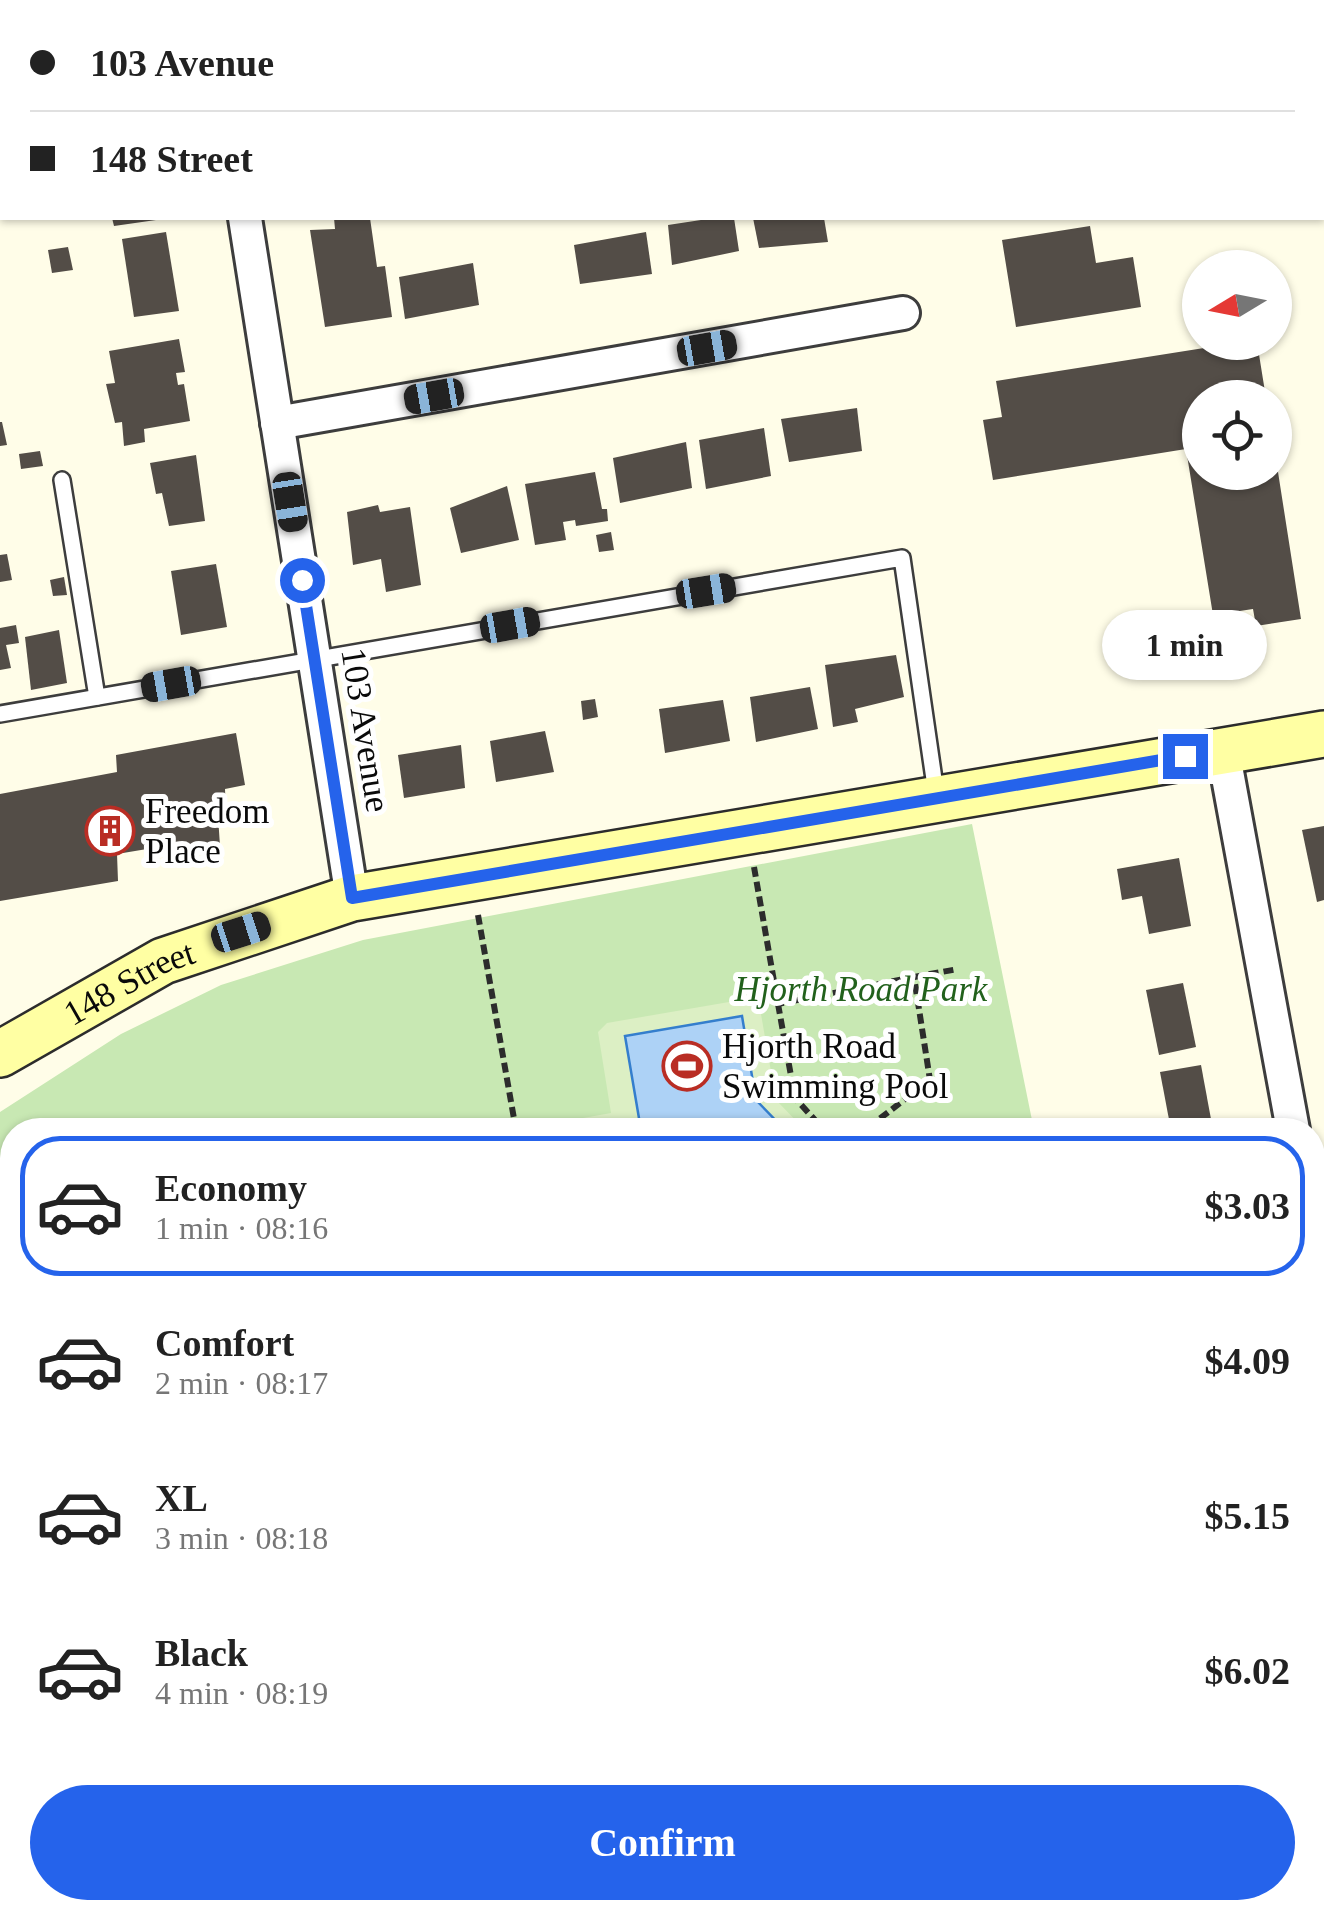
<!DOCTYPE html>
<html lang="en">
<head>
<meta charset="utf-8">
<style>
  body { margin:0; font-family:Georgia,serif; background:#f2f2f2; color:#222; height:100vh; display:flex; flex-direction:column; font-size:38px; white-space:nowrap }
  * { box-sizing:border-box; margin:0 }
  p { font-size:32px; color:#767676 }
  .icon { flex:none; width:55px; height:55px; fill:none; stroke:currentColor; stroke-width:2; stroke-linecap:round; stroke-linejoin:round }
  .map { position:relative; flex:1; overflow:hidden }
  .panel { position:absolute; left:0px; top:1118px; width:1325px; height:802px; display:flex; flex-direction:column; background:#fff; border-radius:40px 40px 0 0; box-shadow:0 2px 8px #0004 }
  .panel>* { flex:none }
  .banner { position:absolute; left:0px; top:0px; width:1325px; height:220px; box-shadow:0 2px 8px #0004; display:grid; align-content:center; height:220px; padding:0 30px; background:#fff }
  .needle { width:65px; rotate:260deg }
  .fabs { position:absolute; left:1182px; top:250px; display:grid; gap:20px }
  .fabs a { display:grid; place-items:center; width:110px; height:110px; border-radius:50%; background:#fff; box-shadow:0 2px 8px #0004; font-size:50px }
  .end { position:absolute; width:45px; height:45px; margin:-22px; border:12px solid #2563eb; background:#fff; box-shadow:0 0 0 5px #fff }
  .from { border-radius:50% }
  .bubble { position:absolute; height:70px; border-radius:35px; background:#fff; box-shadow:0 2px 8px #0004; font-size:32px; font-weight:800; line-height:70px; text-align:center }
  .car { position:absolute; width:30px; height:60px; margin:-30px -15px; border-radius:12px; box-shadow:0 0 8px 2px #0007; background:linear-gradient(#222 24%,#8ab4d8 0 40%,#222 0 76%,#8ab4d8 0 86%,#222 0) }
  .banner b { display:flex; align-items:center; gap:35px; height:95px; font-size:38px }
  .banner b+b { border-top:2px solid #e0e0e0 }
  .banner i { width:25px; height:25px; background:#222 }
  ul { padding:18px 0 0; list-style:none }
  li { display:flex; align-items:center; gap:30px; height:140px; margin:0 20px 15px; padding:0 10px; border:5px solid transparent; border-radius:40px }
  li div { flex:1 }
  li b { display:block; font-size:38px }
  li em { font-style:normal; font-weight:800 }
  li.selected { border-color:#2563eb }
  li>.icon { width:90px; height:90px; stroke-width:1.5 }
  .primary-button { display:flex; gap:20px; margin-top:auto; padding:20px 30px }
  .primary-button a { flex:1; height:115px; border-radius:60px; background:#2563eb; color:#fff; font-size:40px; font-weight:800; line-height:115px; text-align:center }
  .map>svg:first-child { display:block }
</style>
</head>
<body>
<div class="map">
<svg width="1324" height="1919" viewBox="0 0 1324 1919">
  <rect width="100%" height="100%" fill="#fffde8"/>
  <g fill="#c8e8b3">
    <path d="M972,824L1034,1130H12V1908H63L0,1918V1112L121,1034L221,985L363,940Z"/>
    <path d="M404,1908H1116L1118,1919H406Z"/>
  </g>
  <path fill="#aad992" d="M559,1908H626L564,1919Z"/>
  <g fill="#dcefc4">
    <path d="M758,997L776,1100L805,1130H573L572,1120L611,1113L598,1032L607,1023Z"/>
    <path d="M12,1199V1347L0,1353V1202Z"/>
    <path d="M0,1703L12,1705V1832L0,1774Z"/>
    <path d="M738,1908H1084L1086,1919H675Z"/>
  </g>
  <path fill="#add2f6" stroke="#347ecd" stroke-width="2.5" d="M742,1016L756,1100L785,1130H641L625,1036Z"/>
  <g fill="#534d47">
    <path d="M112,218H156V220L114,226Z"/>
    <path d="M334,218H370L377,267L385,266L392,317L325,327L310,230L335,229Z"/>
    <path d="M714,218H734L739,251L672,265L668,225Z"/>
    <path d="M753,218H824L828,242L759,248Z"/>
    <path d="M1090,226L1096,263L1133,257L1141,307L1016,327L1002,240Z"/>
    <path d="M166,232L179,311L134,317L122,239Z"/>
    <path d="M646,232L652,274L580,284L574,245Z"/>
    <path d="M68,247L73,270L52,273L48,250Z"/>
    <path d="M473,263L479,305L405,319L399,277Z"/>
    <path d="M179,339L185,372L176,373L178,385L184,384L190,421L144,429L145,442L124,446L122,422L115,423L106,384L115,383L109,351Z"/>
    <path d="M1242,342H1257L1266,398H1200V472H1278L1301,619L1256,626L1253,609L1213,615L1186,449L993,480L983,420L1002,417L996,381Z"/>
    <path d="M857,408L862,451L789,462L781,419Z"/>
    <path d="M0,422H2L7,445L0,446Z"/>
    <path d="M764,428L771,476L706,489L699,440Z"/>
    <path d="M686,442L692,488L620,503L613,458Z"/>
    <path d="M40,451L43,466L21,469L19,454Z"/>
    <path d="M196,455L205,521L169,526L162,493L156,494L150,463Z"/>
    <path d="M595,472L602,509H607L608,521L576,526L575,520L563,522L566,540L535,545L525,484Z"/>
    <path d="M507,486L519,540L461,553L450,508Z"/>
    <path d="M378,505L380,512L410,507L421,585L386,592L381,559L353,565L347,512Z"/>
    <path d="M611,532L614,550L599,552L596,535Z"/>
    <path d="M7,554L12,580L0,582V555Z"/>
    <path d="M216,564L227,627L181,635L171,571Z"/>
    <path d="M64,577L67,595L53,596L50,580Z"/>
    <path d="M16,625L19,643L6,645L11,668L0,670V628Z"/>
    <path d="M59,630L67,683L31,690L25,637Z"/>
    <path d="M896,655L904,697L855,709L858,722L833,727L825,665Z"/>
    <path d="M810,687L818,729L756,742L750,697Z"/>
    <path d="M595,699L598,717L583,720L581,701Z"/>
    <path d="M723,700L730,741L665,753L659,709Z"/>
    <path d="M545,731L554,772L496,782L490,741Z"/>
    <path d="M236,733L245,785L225,789L226,815L218,816L220,846L149,858L147,849L117,854L118,881L0,901V794L117,772L116,755Z"/>
    <path d="M461,745L465,788L404,798L398,755Z"/>
    <path d="M1324,826V900L1317,902L1302,830Z"/>
    <path d="M1179,858L1191,926L1149,934L1142,896L1122,900L1117,869Z"/>
    <path d="M1183,983L1196,1047L1159,1055L1146,990Z"/>
    <path d="M1201,1065L1213,1130H1171L1160,1072Z"/>
    <path d="M1312,1584L1324,1587V1633L1319,1632L1314,1651Z"/>
    <path d="M1324,1715V1784L1312,1786V1717Z"/>
    <path d="M1324,1805V1876L1312,1878V1807Z"/>
    <path d="M1324,1886V1919H1278L1276,1908H1312V1888Z"/>
  </g>
  <g fill="none" stroke-linecap="round" stroke-linejoin="round">
    <g stroke="#3d3d3d" stroke-width="20">
      <g id="lane">
        <path d="M808,0L809,2"/>
        <path d="M62,480L97,697"/>
        <path d="M0,714L902,558L936,793"/>
      </g>
    </g>
    <g stroke="#3d3d3d" stroke-width="38">
      <g id="street">
        <path d="M211,0V2"/>
        <path d="M245,218L352,898"/>
        <path d="M277,423L903,313"/>
        <path d="M1223,750L1293,1130"/>
        <path d="M1312,1235L1324,1297"/>
        <path d="M1176,1908L1178,1919"/>
      </g>
    </g>
    <g stroke="#2c2c2c" stroke-width="50">
      <g id="secondary">
        <path id="s1" d="M0,1054L163,961L352,898L1324,734"/>
      </g>
    </g>
    <g stroke="#2c2c2c" stroke-width="6" stroke-dasharray="10 5" stroke-linecap="butt">
      <path d="M754,867L778,1004L914,977L930,1080L865,1130"/>
      <path d="M478,915L516,1130"/>
      <path d="M914,977L958,969"/>
      <path d="M778,1004L795,1098L824,1130"/>
      <path d="M1312,1463L1324,1457"/>
      <path d="M545,1908L547,1919"/>
    </g>
    <use href="#lane" stroke="#fff" stroke-width="15"/>
    <use href="#street" stroke="#fff" stroke-width="32"/>
    <use href="#secondary" stroke="#ffffa3" stroke-width="45"/>
  </g>
  <g fill="none" stroke-linecap="round" stroke-linejoin="round">
    <path stroke="#2563eb" stroke-width="12" d="M302,580L352,898L1185,756"/>
  </g>
  <defs>
    <g id="building-ring" transform="scale(2.5)"><circle r="9.5" fill="#fff" stroke="#b92d24" stroke-width="1.5"/><path d="M-4-6H4V6H1V3H-1V6H-4ZM-2.5-4.3h1.7v1.8h-1.7ZM.8-4.3h1.7v1.8H.8ZM-2.5-1h1.7V.8h-1.7ZM.8-1h1.7V.8H.8Z" fill="#b92d24"/></g>
    <g id="stadium-ring" transform="scale(2.5)"><circle r="9.5" fill="#fff" stroke="#b92d24" stroke-width="1.5"/><path d="M0-5a6.5 5 0 1 0 0 10a6.5 5 0 1 0 0-10ZM-3.5-1.8h7v3.6h-7Z" fill="#b92d24"/></g>
  </defs>
  <g fill-rule="evenodd">
    <use href="#building-ring" x="110" y="831"/>
    <use href="#stadium-ring" x="687" y="1066"/>
  </g>
  <g text-anchor="middle" stroke-width="10" stroke-linejoin="round" paint-order="stroke">
    <g font-size="35" fill="#0a0a0a" stroke="#fff">
      <text transform="translate(366 730) rotate(81)" y="12">103 Avenue</text>
      <text dy="12" stroke="none"><textPath href="#s1" startOffset="148">148 Street</textPath></text>
    </g>
    <g font-size="35" fill="#0a0a0a" stroke="#fff" text-anchor="start">
      <text x="145" y="823">Freedom<tspan x="145" dy="40">Place</tspan></text>
      <text x="722" y="1058">Hjorth Road<tspan x="722" dy="40">Swimming Pool</tspan></text>
    </g>
    <g font-size="35" font-style="italic" fill="#22611c" stroke="#fff">
      <text x="861" y="1001">Hjorth Road Park</text>
    </g>
  </g>
</svg>
<div class="fabs">
<a><svg class="needle" viewBox="-14 -14 28 28"><path d="M0-13l5 13h-10z" fill="#e53935"/><path d="M0 13l5-13h-10z" fill="#767676"/></svg></a>
<a><svg class="icon" aria-label="locate" viewBox="0 0 24 24"><circle cx="12" cy="12" r="6"/><path d="M12 2v4M12 18v4M2 12h4M18 12h4"/></svg></a>
</div>
<i class="end from" style="left:302px;top:580px"></i>
<i class="end" style="left:1185px;top:756px"></i>
<div class="bubble" style="left:1102px;top:610px;width:165px">1 min</div>
<i class="car" style="left:707px;top:348px;rotate:80deg"></i>
<i class="car" style="left:434px;top:396px;rotate:260deg"></i>
<i class="car" style="left:290px;top:502px;rotate:171deg"></i>
<i class="car" style="left:706px;top:591px;rotate:81deg"></i>
<i class="car" style="left:510px;top:625px;rotate:80deg"></i>
<i class="car" style="left:171px;top:684px;rotate:260deg"></i>
<i class="car" style="left:241px;top:932px;rotate:72deg"></i>
<div class="banner">
<b><i class="from"></i>103 Avenue</b>
<b><i></i>148 Street</b>
</div>
<section class="panel">
<ul>
<li class="selected"><svg class="icon" aria-label="car" viewBox="0 0 24 24"><path d="M5 17H2v-5l4-1 3-4h7l3 4 3 1v5h-3M9 17h6M6 11h13"/><circle cx="7" cy="17" r="2"/><circle cx="17" cy="17" r="2"/></svg><div><b>Economy</b><p>1 min · 08:16</p></div><em>$3.03</em></li>
<li><svg class="icon" aria-label="car" viewBox="0 0 24 24"><path d="M5 17H2v-5l4-1 3-4h7l3 4 3 1v5h-3M9 17h6M6 11h13"/><circle cx="7" cy="17" r="2"/><circle cx="17" cy="17" r="2"/></svg><div><b>Comfort</b><p>2 min · 08:17</p></div><em>$4.09</em></li>
<li><svg class="icon" aria-label="car" viewBox="0 0 24 24"><path d="M5 17H2v-5l4-1 3-4h7l3 4 3 1v5h-3M9 17h6M6 11h13"/><circle cx="7" cy="17" r="2"/><circle cx="17" cy="17" r="2"/></svg><div><b>XL</b><p>3 min · 08:18</p></div><em>$5.15</em></li>
<li><svg class="icon" aria-label="car" viewBox="0 0 24 24"><path d="M5 17H2v-5l4-1 3-4h7l3 4 3 1v5h-3M9 17h6M6 11h13"/><circle cx="7" cy="17" r="2"/><circle cx="17" cy="17" r="2"/></svg><div><b>Black</b><p>4 min · 08:19</p></div><em>$6.02</em></li>
</ul>
<div class="primary-button"><a>Confirm</a></div>
</section>
</div>
</body>
</html>
